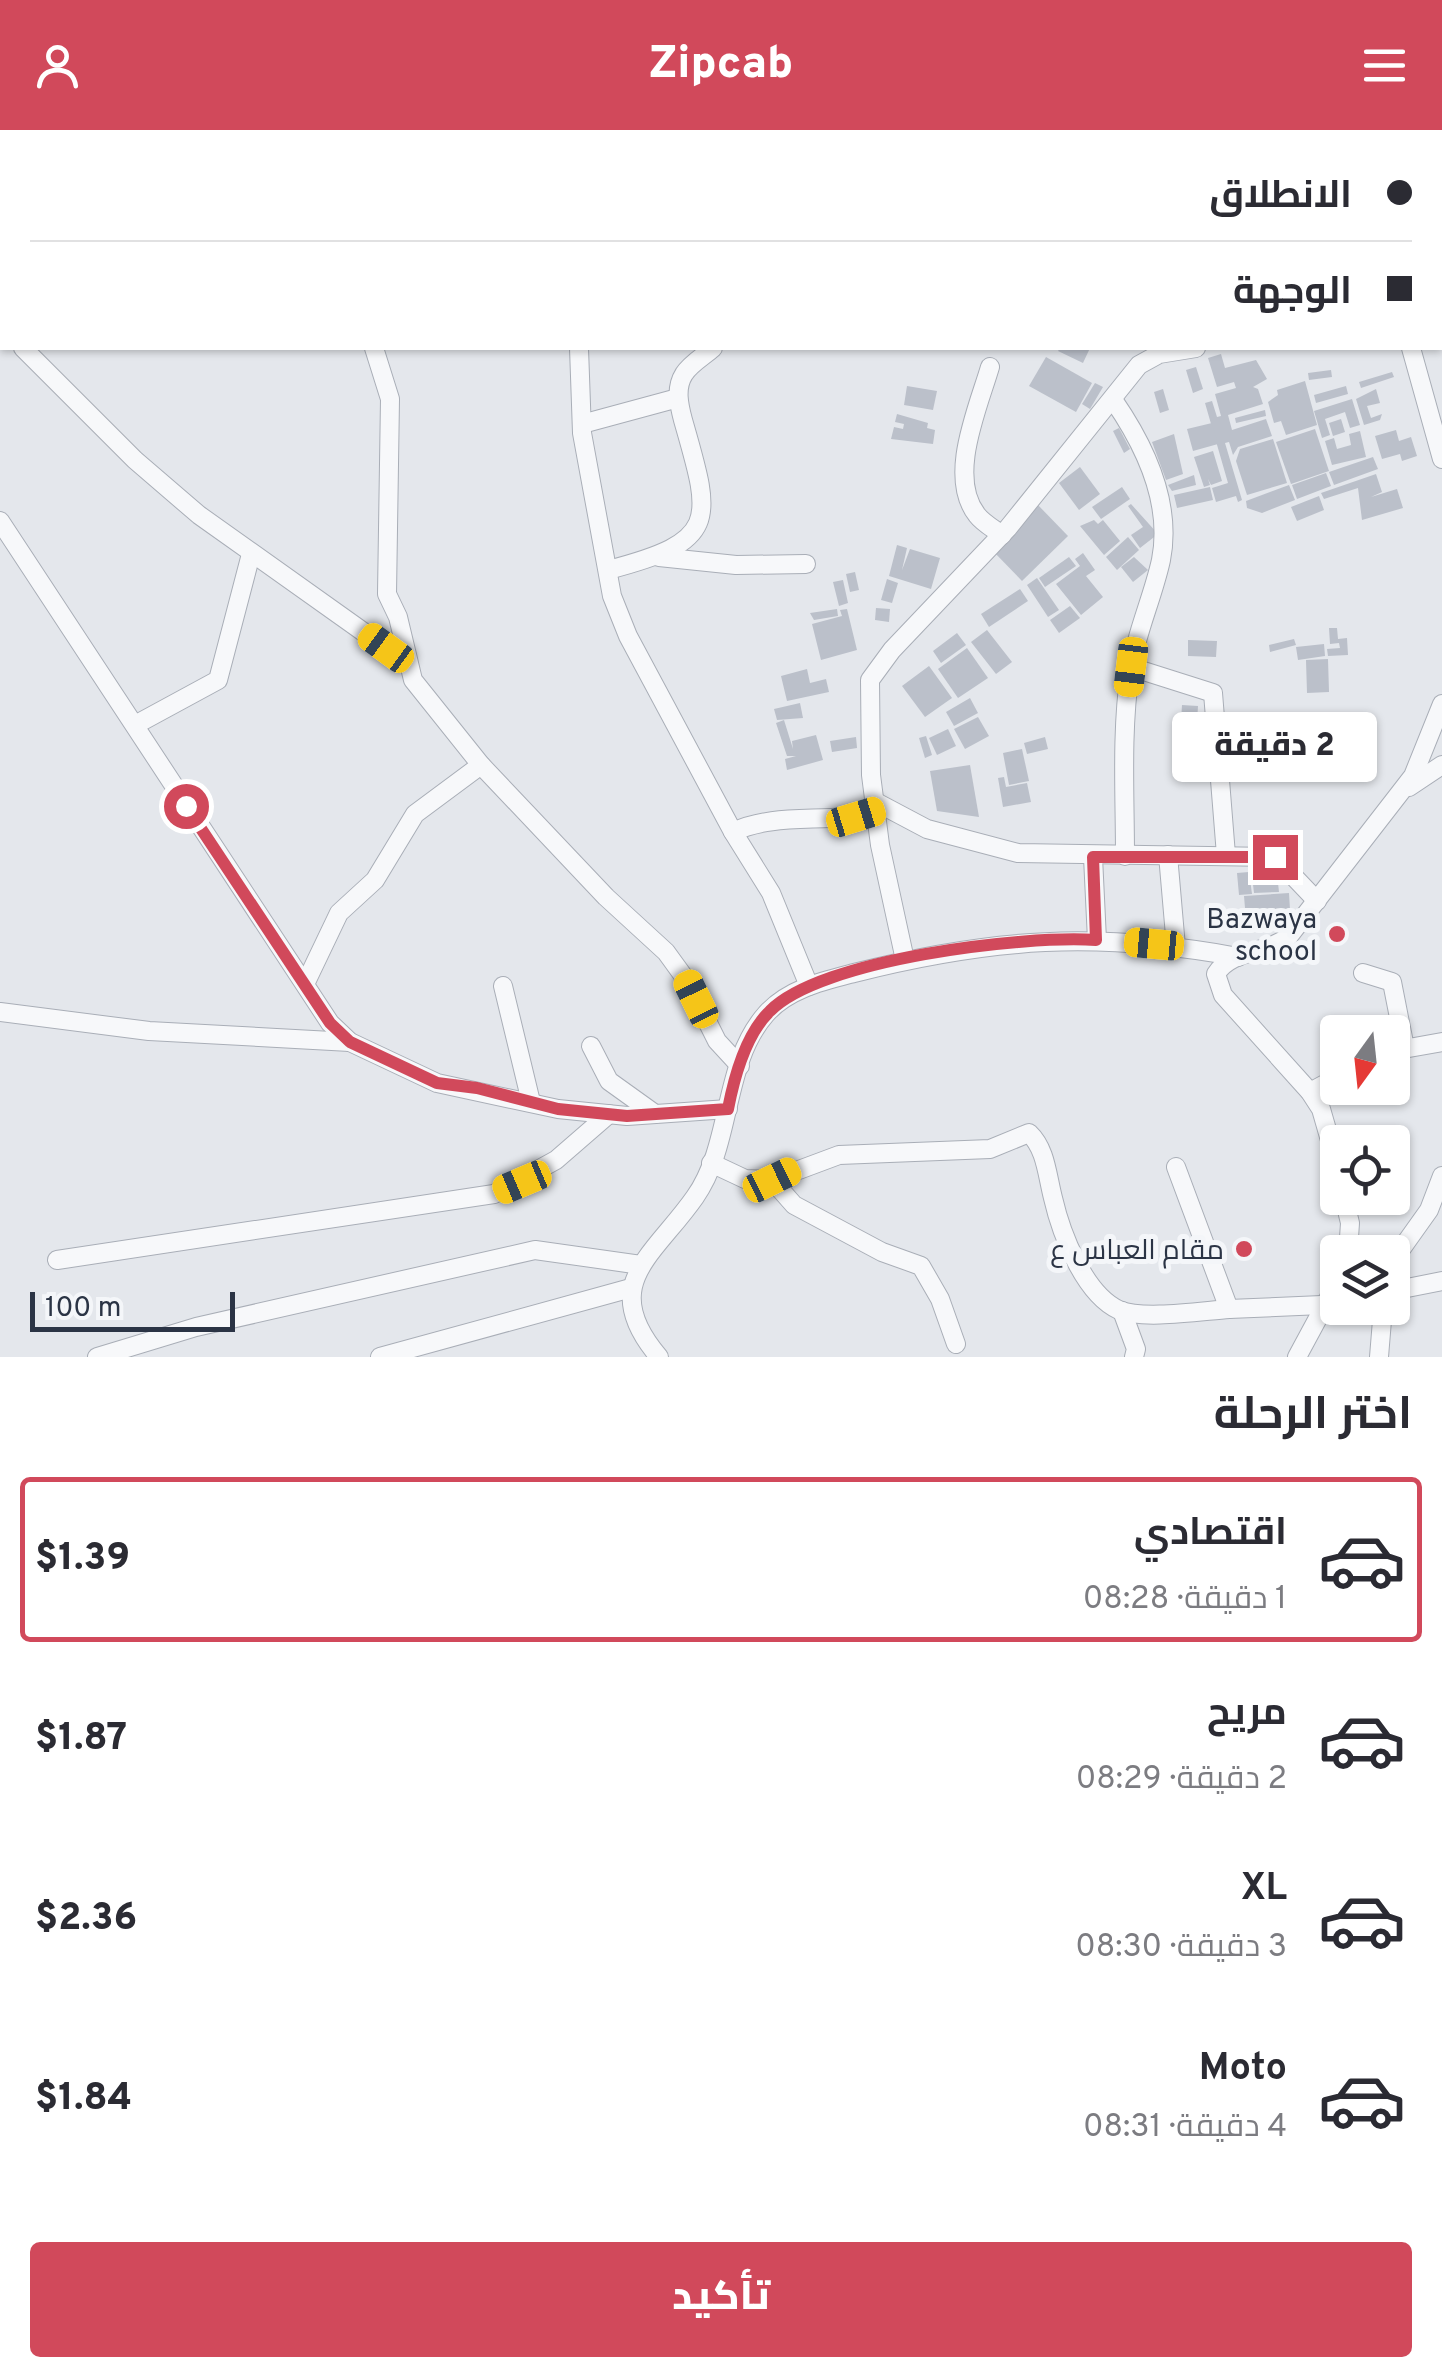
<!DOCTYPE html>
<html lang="ar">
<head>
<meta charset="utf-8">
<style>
  body { margin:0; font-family:Overpass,Cairo,sans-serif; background:#f7f7f7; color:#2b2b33; direction:rtl; height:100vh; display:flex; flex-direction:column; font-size:38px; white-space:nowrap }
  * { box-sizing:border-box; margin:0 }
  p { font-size:32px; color:#7c7c81 }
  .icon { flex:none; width:55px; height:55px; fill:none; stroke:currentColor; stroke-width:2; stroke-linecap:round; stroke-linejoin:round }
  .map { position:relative; height:1227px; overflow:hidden; direction:ltr }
  .side { display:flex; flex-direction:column; background:#fff; flex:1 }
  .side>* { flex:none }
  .guide { position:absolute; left:0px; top:0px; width:1442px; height:220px; box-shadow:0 2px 8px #0004; direction:rtl; display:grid; align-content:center; height:220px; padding:0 30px; background:#fff }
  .needle { width:65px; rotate:195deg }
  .fabs { position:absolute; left:1320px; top:885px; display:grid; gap:20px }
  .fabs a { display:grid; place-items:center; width:90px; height:90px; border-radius:10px; background:#fff; box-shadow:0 2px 8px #0004; font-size:50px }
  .scale { position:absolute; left:30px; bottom:25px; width:205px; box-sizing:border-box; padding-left:10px; border:5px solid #2b3445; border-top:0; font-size:28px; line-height:35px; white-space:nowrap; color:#2b3445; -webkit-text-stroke:8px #f4f6f9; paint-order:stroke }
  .end { position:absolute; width:45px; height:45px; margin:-22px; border:12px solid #d1495b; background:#fff; box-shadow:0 0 0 5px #fff }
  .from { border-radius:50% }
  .bubble { position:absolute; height:70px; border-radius:10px; background:#fff; box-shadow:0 2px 8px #0004; font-size:32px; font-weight:800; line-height:70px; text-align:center; direction:rtl }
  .car { position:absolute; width:30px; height:60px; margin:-30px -15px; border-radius:12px; box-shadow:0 0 8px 2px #0007; background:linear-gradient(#f5c518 24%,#345 0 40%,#f5c518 0 76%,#345 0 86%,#f5c518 0) }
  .guide b { display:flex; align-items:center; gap:35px; height:95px; font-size:38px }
  .guide b+b { border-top:2px solid #e1e1e2 }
  .guide i { width:25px; height:25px; background:#2b2b33 }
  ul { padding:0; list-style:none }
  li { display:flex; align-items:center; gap:30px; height:165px; margin:0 20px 15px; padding:0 10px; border:5px solid transparent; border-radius:10px }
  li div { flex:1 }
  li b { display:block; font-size:38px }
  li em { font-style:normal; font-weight:800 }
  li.current { border-color:#d1495b }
  li>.icon { width:90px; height:90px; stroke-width:1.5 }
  h2 { padding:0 30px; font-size:45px; line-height:120px }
  .action { display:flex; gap:20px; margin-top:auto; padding:20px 30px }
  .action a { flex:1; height:115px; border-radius:10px; background:#d1495b; color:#fff; font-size:40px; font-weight:800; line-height:115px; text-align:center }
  header { display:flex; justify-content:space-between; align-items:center; height:130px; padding:0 30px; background:#d1495b; color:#fff; font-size:45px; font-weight:800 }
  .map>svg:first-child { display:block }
</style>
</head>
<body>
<header><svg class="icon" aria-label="menu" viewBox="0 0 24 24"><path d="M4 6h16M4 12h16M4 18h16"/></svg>Zipcab<svg class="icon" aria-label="person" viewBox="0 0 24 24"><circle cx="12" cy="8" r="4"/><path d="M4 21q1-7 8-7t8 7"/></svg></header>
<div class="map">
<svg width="1442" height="1227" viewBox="0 0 1442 1227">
  <rect width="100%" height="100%" fill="#e4e7ec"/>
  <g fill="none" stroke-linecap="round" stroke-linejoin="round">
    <g stroke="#9fb4cc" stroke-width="4">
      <path d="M669,0L685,2"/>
      <path d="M197,2L199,0"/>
      <path d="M1440,126H1442"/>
      <path d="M0,138H2"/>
    </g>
  </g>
  <g fill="#bbc0ca">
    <path d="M1060,218H1090L1083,233L1058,221Z"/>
    <path d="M1221,224L1225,238L1256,230L1267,249L1253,257L1258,259L1263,274L1228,285L1232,300L1266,289L1272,306L1238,317L1233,325L1229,312L1225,313L1242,370L1238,372L1236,366L1216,372L1212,358L1228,353L1205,273L1212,271L1217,287L1221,286L1215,264L1236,258L1234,252L1217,257L1208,228Z"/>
    <path d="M1046,227L1092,253L1076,282L1029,256Z"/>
    <path d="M1196,237L1203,259L1193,263L1186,240Z"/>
    <path d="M1331,240L1332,247L1309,250L1308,243Z"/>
    <path d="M1392,242L1394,247L1361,258L1359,252Z"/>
    <path d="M1305,251L1317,295L1286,305L1281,291L1274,293L1268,272L1278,265L1277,260Z"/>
    <path d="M1095,253L1103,257L1090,279L1082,274Z"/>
    <path d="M907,256L937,261L933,280L904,275Z"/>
    <path d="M1346,256L1348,264L1316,273L1314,265Z"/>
    <path d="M1163,259L1169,280L1160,283L1154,262Z"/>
    <path d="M1376,259L1380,273L1367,276L1371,288L1382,284L1380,290L1364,295L1356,269Z"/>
    <path d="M1352,269L1360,295L1350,298L1345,282L1325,289L1330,305L1322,308L1314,281Z"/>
    <path d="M1265,280L1266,286L1236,293L1235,288Z"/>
    <path d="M897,284L928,293L927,298L935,300L933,314L891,309L894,297L903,299L904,294L895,292Z"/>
    <path d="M1341,289L1345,302L1333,306L1329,293Z"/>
    <path d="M1212,293L1218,314L1193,321L1187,299Z"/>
    <path d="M1119,298L1130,319L1124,323L1113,301Z"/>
    <path d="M1315,299L1329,341L1291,354L1276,312Z"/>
    <path d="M1396,300L1399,311L1411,307L1417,326L1402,331L1400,324L1382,329L1375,306Z"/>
    <path d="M1360,301L1366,327L1332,335L1325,311L1334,308L1337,319L1351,315L1349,304Z"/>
    <path d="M1174,304L1183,344L1166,350L1152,312Z"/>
    <path d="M1273,309L1287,353L1247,365L1236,331L1240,319Z"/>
    <path d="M1213,321L1222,351L1211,355L1208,349L1210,355L1204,357L1194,327Z"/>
    <path d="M1373,327L1378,339L1334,355L1329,342Z"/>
    <path d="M1080,337L1100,364L1079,380L1059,353Z"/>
    <path d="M1326,343L1331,356L1297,369L1292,355Z"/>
    <path d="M1376,344L1382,362L1371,367L1397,359L1403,378L1362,390L1358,358L1324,369L1321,363Z"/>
    <path d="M1194,345L1196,355L1172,361L1168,355Z"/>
    <path d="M1289,355L1295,370L1262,383L1247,378L1246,371Z"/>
    <path d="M1122,357L1130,369L1101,389L1092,377Z"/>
    <path d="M1210,357L1213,370L1177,378L1174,365Z"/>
    <path d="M1319,366L1324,380L1297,391L1291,377Z"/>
    <path d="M1037,374L1068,406L1022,451L991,419Z"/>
    <path d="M1131,374L1158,404L1140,418L1131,405L1143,397L1128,376Z"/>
    <path d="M1094,390L1098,394L1103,390L1120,411L1104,425L1080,396Z"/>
    <path d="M1128,407L1139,420L1117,440L1106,427Z"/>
    <path d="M897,415L907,418L902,440L910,419L940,428L931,459L889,446Z"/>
    <path d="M1083,423L1095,440L1086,446L1103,467L1081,485L1056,454L1080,436L1075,429Z"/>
    <path d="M1069,427L1076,436L1045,457L1039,448Z"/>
    <path d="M1134,427L1148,440L1133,452L1121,437Z"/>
    <path d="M855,442L859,460L850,462L846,444Z"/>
    <path d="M1037,448L1059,480L1048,487L1027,455Z"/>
    <path d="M887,449L898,453L892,473L881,470Z"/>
    <path d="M843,450L848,473L839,476L833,452Z"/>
    <path d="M1020,459L1028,471L989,497L981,484Z"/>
    <path d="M1070,476L1080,488L1059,503L1050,490Z"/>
    <path d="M876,478L890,479L889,492L875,490Z"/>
    <path d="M837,479L838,486L814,490L810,483Z"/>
    <path d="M847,479L857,520L821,530L812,494L842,486L840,480Z"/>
    <path d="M1329,498H1337L1338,509L1347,508L1348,525L1328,526L1327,519L1340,518L1339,513L1330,514Z"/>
    <path d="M987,500L1012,532L996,544L971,512Z"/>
    <path d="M957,503L966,515L941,533L933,521Z"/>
    <path d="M1294,509L1296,515L1270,522L1269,515Z"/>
    <path d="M1188,510L1217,511L1216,527L1188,526Z"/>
    <path d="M1324,514L1325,526L1298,530L1296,517Z"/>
    <path d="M967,518L988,548L958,568L938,539Z"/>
    <path d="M1328,529L1329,562L1307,563L1306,530Z"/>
    <path d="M929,536L952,568L925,587L902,556Z"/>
    <path d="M807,539L810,553L826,549L829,562L787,571L781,546Z"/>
    <path d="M970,568L978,583L954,596L946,582Z"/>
    <path d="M800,573L803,588L777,590L774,579Z"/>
    <path d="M1182,575L1198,576L1196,606L1180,605Z"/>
    <path d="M978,587L989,606L965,619L954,599Z"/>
    <path d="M784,590L793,619L792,611L816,605L823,630L787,640L785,629L796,626H787L776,593Z"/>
    <path d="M948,599L956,616L937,625L929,608Z"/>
    <path d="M926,606L932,625L925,628L919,608Z"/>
    <path d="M856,607L857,618L832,622L830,611Z"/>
    <path d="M1045,607L1048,619L1027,624L1024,613Z"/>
    <path d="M1022,619L1029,651L1009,655L1003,623Z"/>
    <path d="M970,635L979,687L937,681L930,641Z"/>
    <path d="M1004,647L1006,657L1027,653L1031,672L1003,677L998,648Z"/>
    <path d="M1249,742L1252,764L1239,765L1237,743Z"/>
    <path d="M1277,744L1279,762L1254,763L1252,746Z"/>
    <path d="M1289,763L1290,780L1259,781L1260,789L1246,790L1244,766Z"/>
  </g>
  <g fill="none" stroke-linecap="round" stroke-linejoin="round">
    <g stroke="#a9aeb7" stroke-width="20">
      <g id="minor">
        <path d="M553,0L554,2"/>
        <path d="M658,0V2"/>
        <path d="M885,0L886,2"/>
        <path d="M1352,0V2"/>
        <path d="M1440,76L1442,75"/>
        <path d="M1440,187L1442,186"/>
        <path d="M0,196L2,198"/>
        <path d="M23,218L135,330L199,385L407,533"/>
        <path d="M374,218L390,269L387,464L398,487L413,550L481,635L606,767L666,822L687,851L717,911L740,936"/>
        <path d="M579,218L582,303L612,466L628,506L733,702L771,763L809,856"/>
        <path d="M1411,218L1442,329"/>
        <path d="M990,237C978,278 947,347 977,385C983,393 994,399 1002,405"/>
        <path d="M1114,271C1145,316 1172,374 1161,430C1153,467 1136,503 1130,541C1121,603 1125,665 1125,726"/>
        <path d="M582,294L678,268"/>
        <path d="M0,391L330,893L350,912L437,953L558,979L627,986L728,979"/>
        <path d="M659,427L736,435L806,434"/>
        <path d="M608,440C720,411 712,391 683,290C679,275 675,258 684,244C690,234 704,226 713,218"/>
        <path d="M1131,537L1213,563L1226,725"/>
        <path d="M135,595L218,550L251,424"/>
        <path d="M1409,657L1442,635"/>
        <path d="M876,672L927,699L1018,723L1275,727L1317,771"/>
        <path d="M733,702C778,681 830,695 878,681"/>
        <path d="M1168,725L1176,817"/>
        <path d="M1093,727L1097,810"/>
        <path d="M905,830L880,715L871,645L870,550L892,520L1008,398L1139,235L1159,224L1196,218"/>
        <path d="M1363,843L1392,852L1405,918"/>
        <path d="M306,852L339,783L375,750L415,684L481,635"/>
        <path d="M503,856L531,972"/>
        <path d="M0,882L149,901L350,912"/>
        <path d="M591,916L609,951L655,984"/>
        <path d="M1392,921L1442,912"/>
        <path d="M1310,962L1338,947"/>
        <path d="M711,1033L745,1049L772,1050L839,1025L990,1019L1029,1003C1046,1019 1047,1045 1053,1068C1061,1103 1084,1164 1119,1180C1143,1190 1201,1181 1229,1179"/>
        <path d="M1176,1037L1229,1179L1322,1175"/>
        <path d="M1338,1038L1321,979L1310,962L1223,865L1216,844C1231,819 1268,824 1289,806L1413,646L1442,574"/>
        <path d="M772,1050L794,1075L882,1122L921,1136L940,1169L956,1214"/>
        <path d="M1344,1068L1350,1093L1348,1122"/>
        <path d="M57,1130L494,1064L556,1030L609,984"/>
        <path d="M1392,1132L1429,1080L1442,1046"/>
        <path d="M1392,1161L1442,1151"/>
        <path d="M1122,1181L1136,1219L1134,1227"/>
        <path d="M97,1227L196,1197L535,1120L641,1135"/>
        <path d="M380,1227L631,1158"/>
        <path d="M659,1227C597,1154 654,1126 695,1067C733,1013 722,934 766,884C788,859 823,851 854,843C992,808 1097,801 1238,827"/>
        <path d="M1297,1227L1338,1151"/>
        <path d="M1379,1227L1383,1178"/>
      </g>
    </g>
    <use href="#minor" stroke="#f7f8fa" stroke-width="18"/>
  </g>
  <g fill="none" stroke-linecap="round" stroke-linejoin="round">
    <path stroke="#d1495b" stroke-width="12" d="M186,676L330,893L350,912L437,953L477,958L558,979L627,986L728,979C734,948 746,904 770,881C821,829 1023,805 1096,810L1093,727H1275"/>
  </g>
  <g fill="#d1495b" stroke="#f4f6f9" stroke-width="4">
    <circle cx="1337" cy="804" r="10"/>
    <circle cx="1244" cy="1119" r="10"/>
  </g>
  <g text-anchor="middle" stroke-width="10" stroke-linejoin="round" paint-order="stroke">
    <g font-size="28" fill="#2b3445" stroke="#f4f6f9" text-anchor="end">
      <text x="1317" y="798">Bazwaya<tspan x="1317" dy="32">school</tspan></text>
      <text x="1224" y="1129">مقام العباس ع</text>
    </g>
  </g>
</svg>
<div class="fabs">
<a><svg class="needle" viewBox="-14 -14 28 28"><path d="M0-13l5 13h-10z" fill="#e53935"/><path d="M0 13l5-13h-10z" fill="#7c7c81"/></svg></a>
<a><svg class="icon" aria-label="locate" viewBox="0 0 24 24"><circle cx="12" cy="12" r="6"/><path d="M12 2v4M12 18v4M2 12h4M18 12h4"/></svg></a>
<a><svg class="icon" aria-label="layers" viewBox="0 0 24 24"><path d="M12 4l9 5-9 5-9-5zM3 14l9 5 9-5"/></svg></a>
</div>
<div class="scale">100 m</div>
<i class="end from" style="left:186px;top:676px"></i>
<i class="end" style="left:1275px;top:727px"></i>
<div class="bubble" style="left:1172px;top:582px;width:205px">2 دقيقة</div>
<i class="car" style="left:386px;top:518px;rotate:306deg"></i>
<i class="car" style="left:1131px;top:537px;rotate:187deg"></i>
<i class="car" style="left:856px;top:687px;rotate:73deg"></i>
<i class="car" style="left:1154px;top:814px;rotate:275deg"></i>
<i class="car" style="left:696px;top:869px;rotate:334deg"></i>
<i class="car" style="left:772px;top:1050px;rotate:64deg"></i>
<i class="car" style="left:522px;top:1052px;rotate:247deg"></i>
<div class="guide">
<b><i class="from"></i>الانطلاق</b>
<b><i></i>الوجهة</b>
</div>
</div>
<section class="side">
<h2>اختر الرحلة</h2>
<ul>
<li class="current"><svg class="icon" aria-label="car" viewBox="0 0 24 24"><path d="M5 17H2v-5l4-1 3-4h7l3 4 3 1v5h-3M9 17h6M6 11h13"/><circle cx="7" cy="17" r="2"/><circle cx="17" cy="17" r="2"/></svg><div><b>اقتصادي</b><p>1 دقيقة · 08:28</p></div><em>$1.39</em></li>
<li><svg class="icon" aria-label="car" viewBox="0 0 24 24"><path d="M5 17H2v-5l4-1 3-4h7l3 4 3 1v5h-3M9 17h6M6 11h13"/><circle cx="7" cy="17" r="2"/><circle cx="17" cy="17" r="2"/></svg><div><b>مريح</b><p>2 دقيقة · 08:29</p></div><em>$1.87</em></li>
<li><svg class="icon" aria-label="car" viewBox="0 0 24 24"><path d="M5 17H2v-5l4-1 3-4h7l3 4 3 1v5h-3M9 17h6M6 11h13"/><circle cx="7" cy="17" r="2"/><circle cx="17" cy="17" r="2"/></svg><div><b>XL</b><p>3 دقيقة · 08:30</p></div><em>$2.36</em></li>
<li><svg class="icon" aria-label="car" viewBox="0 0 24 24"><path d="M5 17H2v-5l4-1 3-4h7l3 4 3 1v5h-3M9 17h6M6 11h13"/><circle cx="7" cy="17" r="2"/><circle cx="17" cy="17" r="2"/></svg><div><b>Moto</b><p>4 دقيقة · 08:31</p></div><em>$1.84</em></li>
</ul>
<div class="action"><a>تأكيد</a></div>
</section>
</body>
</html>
